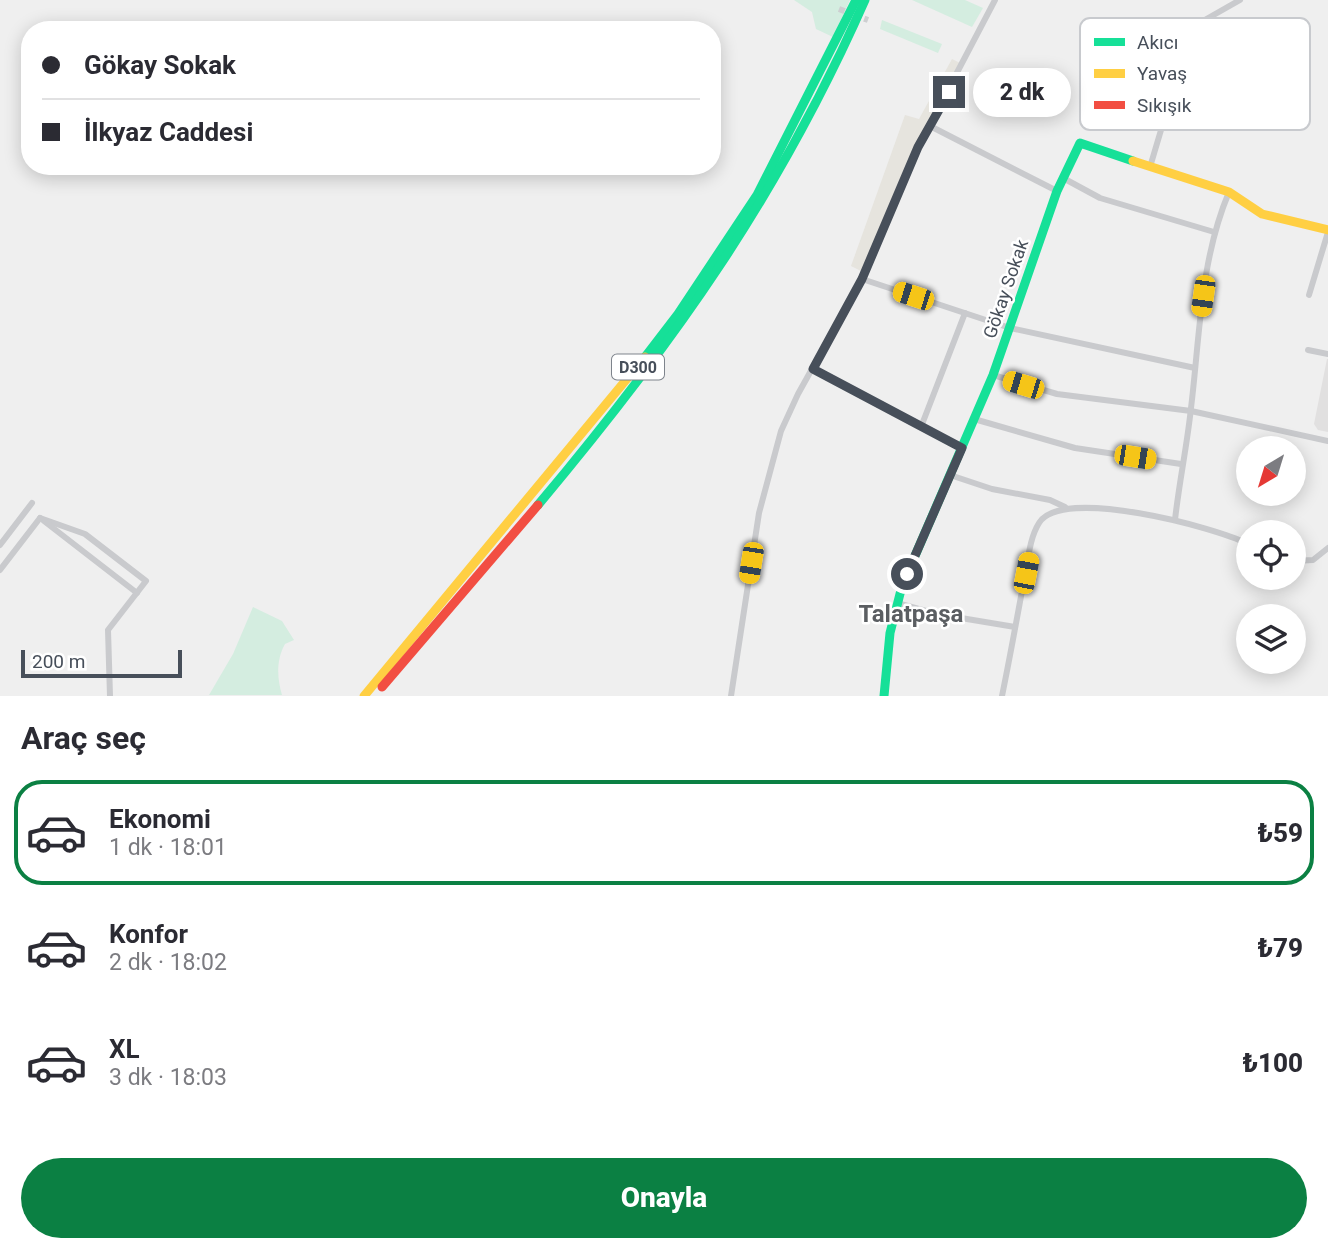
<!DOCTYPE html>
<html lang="tr">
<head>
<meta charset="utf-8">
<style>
  body { margin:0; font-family:Roboto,sans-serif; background:#f2f2f3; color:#2b2b33; height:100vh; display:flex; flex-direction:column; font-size:26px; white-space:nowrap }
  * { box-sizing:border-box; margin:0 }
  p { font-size:23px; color:#7c7c81 }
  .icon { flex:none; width:38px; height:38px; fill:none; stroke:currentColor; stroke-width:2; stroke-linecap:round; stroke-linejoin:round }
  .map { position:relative; height:696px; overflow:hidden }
  .sheet { display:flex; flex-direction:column; background:#fff; flex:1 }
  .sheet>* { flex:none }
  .hud { position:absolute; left:21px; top:21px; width:700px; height:154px; border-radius:28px; box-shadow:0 4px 18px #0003; display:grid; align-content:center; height:154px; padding:0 21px; background:#fff }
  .needle { width:46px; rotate:218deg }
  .controls { position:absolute; left:1236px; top:436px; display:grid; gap:14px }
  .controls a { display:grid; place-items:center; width:70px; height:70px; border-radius:50%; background:#fff; box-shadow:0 4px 18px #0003; font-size:35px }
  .scale { position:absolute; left:21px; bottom:18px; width:161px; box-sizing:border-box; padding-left:7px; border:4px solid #474f5a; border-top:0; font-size:19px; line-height:24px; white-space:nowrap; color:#474f5a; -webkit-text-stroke:5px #fff; paint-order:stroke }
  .end { position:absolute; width:32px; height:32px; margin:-16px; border:9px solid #474f5a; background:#fff; box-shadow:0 0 0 4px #fff }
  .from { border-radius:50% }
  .bubble { position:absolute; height:49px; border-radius:24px; background:#fff; box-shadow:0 4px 18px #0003; font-size:23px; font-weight:800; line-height:49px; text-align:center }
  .car { position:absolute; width:21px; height:42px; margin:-21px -10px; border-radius:9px; box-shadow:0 0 5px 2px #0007; background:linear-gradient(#f5c518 24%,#345 0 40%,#f5c518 0 76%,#345 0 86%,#f5c518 0) }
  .hud b { display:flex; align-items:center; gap:24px; height:66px; font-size:26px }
  .hud b+b { border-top:2px solid #e1e1e2 }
  .hud i { width:18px; height:18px; background:#2b2b33 }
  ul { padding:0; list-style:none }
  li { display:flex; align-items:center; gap:21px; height:105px; margin:0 14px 10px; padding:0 7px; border:4px solid transparent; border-radius:28px }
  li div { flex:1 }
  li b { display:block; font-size:26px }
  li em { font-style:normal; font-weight:800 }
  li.selected { border-color:#0b8043 }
  li>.icon { width:63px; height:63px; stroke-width:1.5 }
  h2 { padding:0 21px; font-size:32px; line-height:84px }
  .action { display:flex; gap:14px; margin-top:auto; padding:14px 21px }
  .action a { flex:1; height:80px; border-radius:42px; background:#0b8043; color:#fff; font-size:28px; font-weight:800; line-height:80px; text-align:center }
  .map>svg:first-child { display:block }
</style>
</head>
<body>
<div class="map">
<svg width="1328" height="696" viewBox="0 0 1328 696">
  <rect width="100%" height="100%" fill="#efefef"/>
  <path fill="#e1e0e0" d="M1327,359H1328V432L1318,430L1314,424Z"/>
  <g fill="#d4ede0">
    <path d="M794,0H850L833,37L816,29L812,12Z"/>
    <path d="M912,0H965L983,8L972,27Z"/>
    <path d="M882,20L942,44L938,53L880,29Z"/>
    <path d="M253,607L282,621L294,640L285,644C276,660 277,678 282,695H209L233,654Z"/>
  </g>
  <path fill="#e6e4de" d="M952,59L960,63L909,160L861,271L851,266L905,115L919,119Z"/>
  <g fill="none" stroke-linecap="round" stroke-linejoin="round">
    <path stroke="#cdcfd1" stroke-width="6" stroke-dasharray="6 3" stroke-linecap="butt" d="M839,9L868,20"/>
    <g stroke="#c9cacd" stroke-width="6">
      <path d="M930,126L1057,191"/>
      <path d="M1150,167L1189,36L1203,21L1240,0"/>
      <path d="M1063,178L1100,198L1214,232"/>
      <path d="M862,279L1010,328L1195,368"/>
      <path d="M1309,295L1328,232"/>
      <path d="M1308,350L1328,354"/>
      <path d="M813,369L962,448"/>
      <path d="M993,375L1057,394L1191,411L1328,441"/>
      <path d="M974,419L1075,448L1181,464"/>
      <path d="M921,427L965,313"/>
      <path d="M950,475L992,489L1050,500L1065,507"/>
      <path d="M40,518L85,534L146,581L108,630L110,696"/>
      <path d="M1175,520C1179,483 1187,446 1191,408C1200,335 1200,261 1229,192"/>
      <path d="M44,521L137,593"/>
      <path d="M0,545L32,503"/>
      <path d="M1293,561L1313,560L1328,548"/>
      <path d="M0,570L40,518"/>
      <path d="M897,603L937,614L1015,627"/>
      <path d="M731,696L759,513L781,431L798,394L862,279L918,147L995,0"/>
      <path d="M1002,696C1010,657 1017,618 1024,580C1028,562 1029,539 1039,523C1061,486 1215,527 1248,544"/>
    </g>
    <g stroke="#16e098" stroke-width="9">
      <path d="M645,357L678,314L757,195L856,0"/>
      <path d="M538,505C674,343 779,195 865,0"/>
      <path d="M884,696L890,633L902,586L993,375L1057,191L1080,143L1133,161"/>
    </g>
    <g stroke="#ffcf43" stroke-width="9">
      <path d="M1133,161L1229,192L1262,214L1328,230"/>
      <path d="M364,696L645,357"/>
    </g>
    <path stroke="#f24e42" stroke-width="9" d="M382,687L538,505"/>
  </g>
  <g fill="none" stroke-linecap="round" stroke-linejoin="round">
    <path stroke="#474f5a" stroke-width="9" d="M907,574L962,448L813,369L862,279L918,147L949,92"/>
  </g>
  <g text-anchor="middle" stroke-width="5" stroke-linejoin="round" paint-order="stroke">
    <rect fill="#fff" stroke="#7e848c" stroke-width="2" x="612" y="354.5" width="52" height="25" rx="5"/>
    <g font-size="16" font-weight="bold" fill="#474f5a">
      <text x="638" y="373">D300</text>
    </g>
    <g font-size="18" fill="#474f5a" stroke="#fff">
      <text transform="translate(1006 289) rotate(-71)" y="6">Gökay Sokak</text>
    </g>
    <g font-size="24" font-weight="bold" fill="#5b5e62" stroke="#fff">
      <text x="911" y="622">Talatpaşa</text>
    </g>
  </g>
  <rect x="1080" y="18" width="230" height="112" rx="10" fill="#fff" stroke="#c8cace" stroke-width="2"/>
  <rect x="1094" y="38" width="31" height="8" fill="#16e098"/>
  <rect x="1094" y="69" width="31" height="9" fill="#ffcf43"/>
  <rect x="1094" y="101" width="31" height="8" fill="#f24e42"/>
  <g font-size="19" fill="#474f5a">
    <text x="1137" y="49">Akıcı</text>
    <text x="1137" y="80">Yavaş</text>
    <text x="1137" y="112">Sıkışık</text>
  </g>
</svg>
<div class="controls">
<a><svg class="needle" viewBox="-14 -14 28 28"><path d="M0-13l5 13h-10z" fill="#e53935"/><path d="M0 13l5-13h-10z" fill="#7c7c81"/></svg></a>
<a><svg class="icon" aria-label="locate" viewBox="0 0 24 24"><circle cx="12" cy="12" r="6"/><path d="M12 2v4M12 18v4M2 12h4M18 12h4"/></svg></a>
<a><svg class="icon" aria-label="layers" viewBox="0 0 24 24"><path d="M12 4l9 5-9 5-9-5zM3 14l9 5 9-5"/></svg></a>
</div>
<div class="scale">200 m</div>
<i class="end from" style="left:907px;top:574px"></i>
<i class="end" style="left:949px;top:92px"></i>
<div class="bubble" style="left:973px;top:68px;width:98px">2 dk</div>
<i class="car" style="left:913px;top:296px;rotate:288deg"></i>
<i class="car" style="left:1203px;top:296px;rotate:188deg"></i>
<i class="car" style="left:1023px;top:385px;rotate:287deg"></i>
<i class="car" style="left:1135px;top:457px;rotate:99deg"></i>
<i class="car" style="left:751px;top:563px;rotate:189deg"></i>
<i class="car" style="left:1026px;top:573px;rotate:11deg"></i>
<div class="hud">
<b><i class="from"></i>Gökay Sokak</b>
<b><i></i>İlkyaz Caddesi</b>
</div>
</div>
<section class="sheet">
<h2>Araç seç</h2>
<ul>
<li class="selected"><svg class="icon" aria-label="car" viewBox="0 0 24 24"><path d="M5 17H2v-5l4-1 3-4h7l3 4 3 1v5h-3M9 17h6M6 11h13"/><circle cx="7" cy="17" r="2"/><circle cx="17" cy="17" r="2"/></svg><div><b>Ekonomi</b><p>1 dk · 18:01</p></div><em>₺59</em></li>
<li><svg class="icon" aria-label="car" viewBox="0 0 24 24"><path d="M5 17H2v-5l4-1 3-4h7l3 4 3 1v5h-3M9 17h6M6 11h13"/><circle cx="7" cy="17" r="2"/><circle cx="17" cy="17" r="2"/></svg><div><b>Konfor</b><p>2 dk · 18:02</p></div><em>₺79</em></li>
<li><svg class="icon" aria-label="car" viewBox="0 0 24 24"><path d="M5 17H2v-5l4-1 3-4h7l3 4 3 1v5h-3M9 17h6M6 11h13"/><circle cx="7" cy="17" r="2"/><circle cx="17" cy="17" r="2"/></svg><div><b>XL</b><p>3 dk · 18:03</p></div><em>₺100</em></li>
</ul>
<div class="action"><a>Onayla</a></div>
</section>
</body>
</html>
